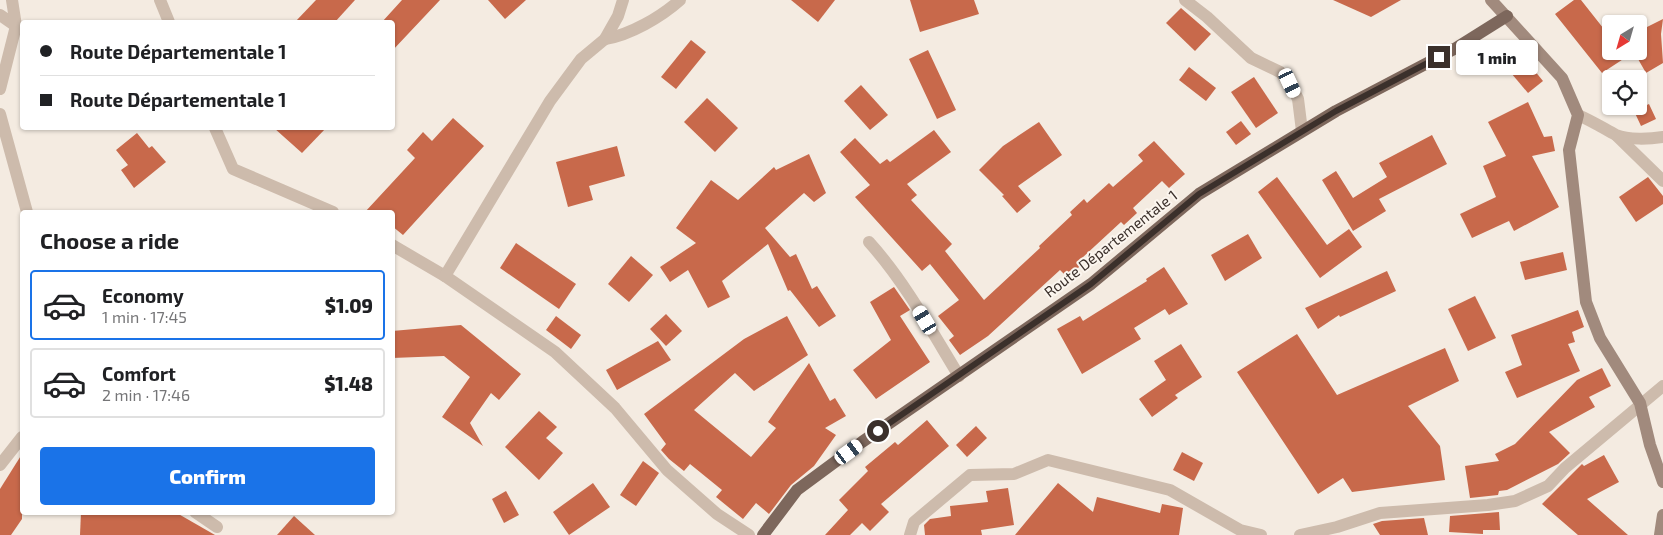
<!DOCTYPE html>
<html lang="en">
<head>
<meta charset="utf-8">
<style>
  body { margin:0; font-family:"Exo 2",sans-serif; background:#f6f6f6; color:#202124; height:100vh; display:flex; flex-direction:column; font-size:19px; white-space:nowrap }
  * { box-sizing:border-box; margin:0 }
  p { font-size:16px; color:#757577 }
  .icon { flex:none; width:28px; height:28px; fill:none; stroke:currentColor; stroke-width:2; stroke-linecap:round; stroke-linejoin:round }
  .map { position:relative; flex:1; overflow:hidden }
  .side { position:absolute; left:20px; top:210px; width:375px; height:305px; display:flex; flex-direction:column; background:#fff; border-radius:5px; box-shadow:0 1px 4px #0004 }
  .side>* { flex:none }
  .hud { position:absolute; left:20px; top:20px; width:375px; height:110px; border-radius:5px; box-shadow:0 1px 4px #0004; display:grid; align-content:center; height:110px; padding:0 20px; background:#fff }
  .needle { width:32px; rotate:217deg }
  .controls { position:absolute; left:1602px; top:15px; display:grid; gap:10px }
  .controls a { display:grid; place-items:center; width:45px; height:45px; border-radius:5px; background:#fff; box-shadow:0 1px 4px #0004; font-size:25px }
  .end { position:absolute; width:22px; height:22px; margin:-11px; border:6px solid #3b302b; background:#fff; box-shadow:0 0 0 2px #fff }
  .from { border-radius:50% }
  .bubble { position:absolute; height:35px; border-radius:5px; background:#fff; box-shadow:0 1px 4px #0004; font-size:16px; font-weight:800; line-height:35px; text-align:center }
  .car { position:absolute; width:15px; height:30px; margin:-15px -8px; border-radius:6px; box-shadow:0 0 4px 1px #0007; background:linear-gradient(#fff 24%,#345 0 40%,#fff 0 76%,#345 0 86%,#fff 0) }
  .hud b { display:flex; align-items:center; gap:18px; height:48px; font-size:19px }
  .hud b+b { border-top:1px solid #e0e0e0 }
  .hud i { width:12px; height:12px; background:#202124 }
  ul { padding:0; list-style:none }
  li { display:flex; align-items:center; gap:15px; height:70px; margin:0 10px 8px; padding:0 10px; border:2px solid #e0e0e0; border-radius:5px }
  li div { flex:1 }
  li b { display:block; font-size:19px }
  li em { font-style:normal; font-weight:800 }
  li.current { border-color:#1a73e8 }
  li>.icon { width:45px; height:45px; stroke-width:1.5 }
  h2 { padding:0 20px; font-size:22px; line-height:60px }
  .cta { display:flex; gap:10px; margin-top:auto; padding:10px 20px }
  .cta a { flex:1; height:58px; border-radius:5px; background:#1a73e8; color:#fff; font-size:20px; font-weight:800; line-height:58px; text-align:center }
  .map>svg:first-child { display:block }
</style>
</head>
<body>
<div class="map">
<svg width="1663" height="535" viewBox="0 0 1663 535">
  <rect width="100%" height="100%" fill="#f4ebe1"/>
  <g fill="#c8694b">
    <path d="M316,0H355L335,22H295Z"/>
    <path d="M402,0H440L392,51V22H382Z"/>
    <path d="M488,0H526L505,19Z"/>
    <path d="M791,0H835L818,22Z"/>
    <path d="M910,0H974L979,14L920,32Z"/>
    <path d="M1333,0H1401L1371,17Z"/>
    <path d="M1574,0H1581L1611,38V51H1639V31L1663,19L1661,34L1663,63L1646,73L1634,52L1602,73L1555,14Z"/>
    <path d="M1181,8L1211,34L1195,51L1166,23Z"/>
    <path d="M691,40L706,52L676,89L661,77Z"/>
    <path d="M928,50L956,110L937,119L909,59Z"/>
    <path d="M1521,54L1543,81L1528,93L1506,67Z"/>
    <path d="M1189,67L1216,88L1206,101L1179,80Z"/>
    <path d="M1254,77L1278,113L1256,128L1231,92Z"/>
    <path d="M861,85L888,115L870,130L844,101Z"/>
    <path d="M707,98L738,128L715,152L684,122Z"/>
    <path d="M1528,102L1544,137L1552,136L1555,151L1532,156L1559,207L1514,231L1509,221L1472,238L1460,214L1496,197L1483,166L1506,156L1488,122Z"/>
    <path d="M1649,104L1656,119L1641,126L1634,111Z"/>
    <path d="M453,118L484,146L403,235L392,226V212H365L415,158L407,150L423,132L432,141Z"/>
    <path d="M1241,121L1251,134L1236,145L1226,132Z"/>
    <path d="M1039,122L1062,155L1018,186L1031,201L1017,213L1002,196L1004,195L979,170L1003,146Z"/>
    <path d="M274,128H326L302,153Z"/>
    <path d="M934,130L951,152L907,184L917,195L911,200L952,244L945,251L984,300L1040,248L1039,246L1072,215L1070,212L1084,199L1087,203L1109,183L1113,187L1143,161L1138,155L1154,141L1185,174L1169,188L1162,181L1133,208L1137,213L1124,225L1121,222L1082,258L1085,261L1068,278L1060,270L988,336L960,355L949,340L954,336L938,316L959,300L930,264L922,271L855,197L870,185L840,152L855,138L880,164L887,159L890,162Z"/>
    <path d="M137,133L149,148L152,146L166,162L134,188L121,170L128,165L116,150Z"/>
    <path d="M1432,135L1447,164L1379,199L1386,211L1353,231L1322,180L1336,171L1353,198L1387,177L1379,163Z"/>
    <path d="M617,146L625,176L589,186L593,200L568,207L556,162Z"/>
    <path d="M809,154L826,193L814,202L804,193L765,228L790,257L796,254L812,289L817,286L836,316L819,327L790,290L788,291L768,244L722,281L730,297L708,308L688,270L670,282L660,267L696,243L676,228L711,180L738,200L774,167L776,170Z"/>
    <path d="M1277,177L1327,245L1349,229L1362,247L1320,278L1258,192Z"/>
    <path d="M1648,177L1663,196V204L1636,222L1619,197Z"/>
    <path d="M1248,234L1262,258L1225,281L1211,255Z"/>
    <path d="M516,243L576,284L559,309L500,268Z"/>
    <path d="M1563,252L1567,270L1525,280L1520,262Z"/>
    <path d="M631,256L653,275L629,302L608,284Z"/>
    <path d="M1164,267L1188,304L1169,315L1165,309L1134,328L1141,339L1082,374L1057,329L1080,316L1083,321L1147,281L1146,279Z"/>
    <path d="M1387,271L1396,291L1340,317L1339,315L1318,329L1305,308Z"/>
    <path d="M894,287L910,310L900,316L930,362L876,399L853,370L891,340L870,302Z"/>
    <path d="M1475,296L1496,338L1468,351L1448,309Z"/>
    <path d="M1578,310L1584,327L1572,332L1575,342L1568,344L1580,371L1517,398L1505,372L1522,365L1511,335Z"/>
    <path d="M666,314L682,331L666,346L650,329Z"/>
    <path d="M556,316L581,335L571,349L546,330Z"/>
    <path d="M787,316L808,355L754,391L735,373L694,410L751,457L776,428L768,422L809,363L830,401L835,398L846,416L825,428L836,435L814,466L791,485L769,514L756,503L743,519L716,497L722,490L690,464L684,471L669,459L661,450L666,444L644,414L744,339Z"/>
    <path d="M461,325L521,374L499,400L491,393L470,423L483,446L442,417L470,377L444,356L392,358V331Z"/>
    <path d="M1297,334L1337,395L1445,348L1459,381L1408,406L1440,446L1445,480L1352,492L1343,478L1318,494L1237,372Z"/>
    <path d="M658,341L671,360L617,390L606,370Z"/>
    <path d="M1181,344L1202,377L1175,395L1178,398L1152,417L1139,399L1166,380L1154,361Z"/>
    <path d="M1602,368L1611,386L1589,397L1595,407L1549,432L1570,453L1558,464L1507,490L1499,491L1498,495L1470,498L1465,466L1499,461L1495,454L1515,444L1577,380Z"/>
    <path d="M539,411L557,427L546,438L563,453L539,480L505,447Z"/>
    <path d="M927,420L949,446L881,504L889,512L870,531L862,523L850,535H825L848,510L839,500L868,471L865,467L895,442L898,445Z"/>
    <path d="M976,426L987,438L967,457L956,445Z"/>
    <path d="M1182,452L1203,463L1194,481L1173,470Z"/>
    <path d="M22,454V519L11,535H0V489Z"/>
    <path d="M1604,455L1619,482L1587,499L1628,535H1578L1542,504L1582,464L1584,466Z"/>
    <path d="M643,461L659,473L636,506L620,495Z"/>
    <path d="M593,483L610,507L569,535L553,512Z"/>
    <path d="M1058,483L1093,512L1097,497L1160,513L1162,504L1183,508L1179,535H1015Z"/>
    <path d="M1008,488L1014,525L981,530L982,535H925L924,525L930,519L951,516L950,506L988,502L986,491Z"/>
    <path d="M506,491L519,515L504,523L492,499Z"/>
    <path d="M81,512H175L215,535H80Z"/>
    <path d="M1499,512L1500,530H1483V534L1449,532L1450,516Z"/>
    <path d="M294,516L315,535H277Z"/>
    <path d="M1424,518L1428,535H1380L1373,524L1382,521Z"/>
  </g>
  <g fill="none" stroke-linecap="round" stroke-linejoin="round">
    <g stroke="#cdbbac" stroke-width="12">
      <path d="M160,0L169,22"/>
      <path d="M1185,0L1207,17L1251,58L1280,72L1290,83L1298,99L1302,131"/>
      <path d="M0,15L16,26"/>
      <path d="M605,39C630,35 661,17 680,0"/>
      <path d="M0,89L16,26L12,0"/>
      <path d="M0,114L27,212"/>
      <path d="M1578,115C1592,121 1603,128 1616,135C1628,140 1650,139 1663,137"/>
      <path d="M215,128L233,169L333,212"/>
      <path d="M1617,136L1663,181"/>
      <path d="M869,242C905,282 931,330 959,376"/>
      <path d="M392,245L445,276L555,352L615,408L667,470L717,514L749,535"/>
      <path d="M445,276L550,101L581,59L605,39L618,16L623,0"/>
      <path d="M0,465L22,437"/>
      <path d="M195,512L217,527"/>
      <path d="M910,535L914,522L970,475L1014,474L1048,460L1170,490L1240,530L1261,535"/>
      <path d="M1300,535L1337,527L1380,513L1488,505L1515,501L1548,486L1565,468L1663,386"/>
    </g>
    <g stroke="#a18a7d" stroke-width="12">
      <path d="M1491,0L1562,78L1578,115L1569,150L1586,302L1600,338L1640,403L1650,445L1663,482"/>
      <path d="M1660,535L1663,515"/>
    </g>
    <path stroke="#7d675c" stroke-width="12" d="M763,535L797,490L862,442L1091,284L1199,194L1336,111L1456,48L1507,16"/>
  </g>
  <g fill="none" stroke-linecap="round" stroke-linejoin="round">
    <path stroke="#3b302b" stroke-width="6" d="M878,431L1091,284L1199,194L1336,111L1439,57"/>
  </g>
  <g text-anchor="middle" stroke-width="4" stroke-linejoin="round" paint-order="stroke">
    <g font-size="15" fill="#3b302b" stroke="#fbf5ee">
      <text transform="translate(1111 244) rotate(-38)" y="5">Route Départementale 1</text>
    </g>
  </g>
</svg>
<div class="controls">
<a><svg class="needle" viewBox="-14 -14 28 28"><path d="M0-13l5 13h-10z" fill="#e53935"/><path d="M0 13l5-13h-10z" fill="#757577"/></svg></a>
<a><svg class="icon" aria-label="locate" viewBox="0 0 24 24"><circle cx="12" cy="12" r="6"/><path d="M12 2v4M12 18v4M2 12h4M18 12h4"/></svg></a>
</div>
<i class="end from" style="left:878px;top:431px"></i>
<i class="end" style="left:1439px;top:57px"></i>
<div class="bubble" style="left:1456px;top:40px;width:82px">1 min</div>
<i class="car" style="left:1290px;top:83px;rotate:155deg"></i>
<i class="car" style="left:925px;top:320px;rotate:329deg"></i>
<i class="car" style="left:849px;top:452px;rotate:54deg"></i>
<div class="hud">
<b><i class="from"></i>Route Départementale 1</b>
<b><i></i>Route Départementale 1</b>
</div>
<section class="side">
<h2>Choose a ride</h2>
<ul>
<li class="current"><svg class="icon" aria-label="car" viewBox="0 0 24 24"><path d="M5 17H2v-5l4-1 3-4h7l3 4 3 1v5h-3M9 17h6M6 11h13"/><circle cx="7" cy="17" r="2"/><circle cx="17" cy="17" r="2"/></svg><div><b>Economy</b><p>1 min · 17:45</p></div><em>$1.09</em></li>
<li><svg class="icon" aria-label="car" viewBox="0 0 24 24"><path d="M5 17H2v-5l4-1 3-4h7l3 4 3 1v5h-3M9 17h6M6 11h13"/><circle cx="7" cy="17" r="2"/><circle cx="17" cy="17" r="2"/></svg><div><b>Comfort</b><p>2 min · 17:46</p></div><em>$1.48</em></li>
</ul>
<div class="cta"><a>Confirm</a></div>
</section>
</div>
</body>
</html>
